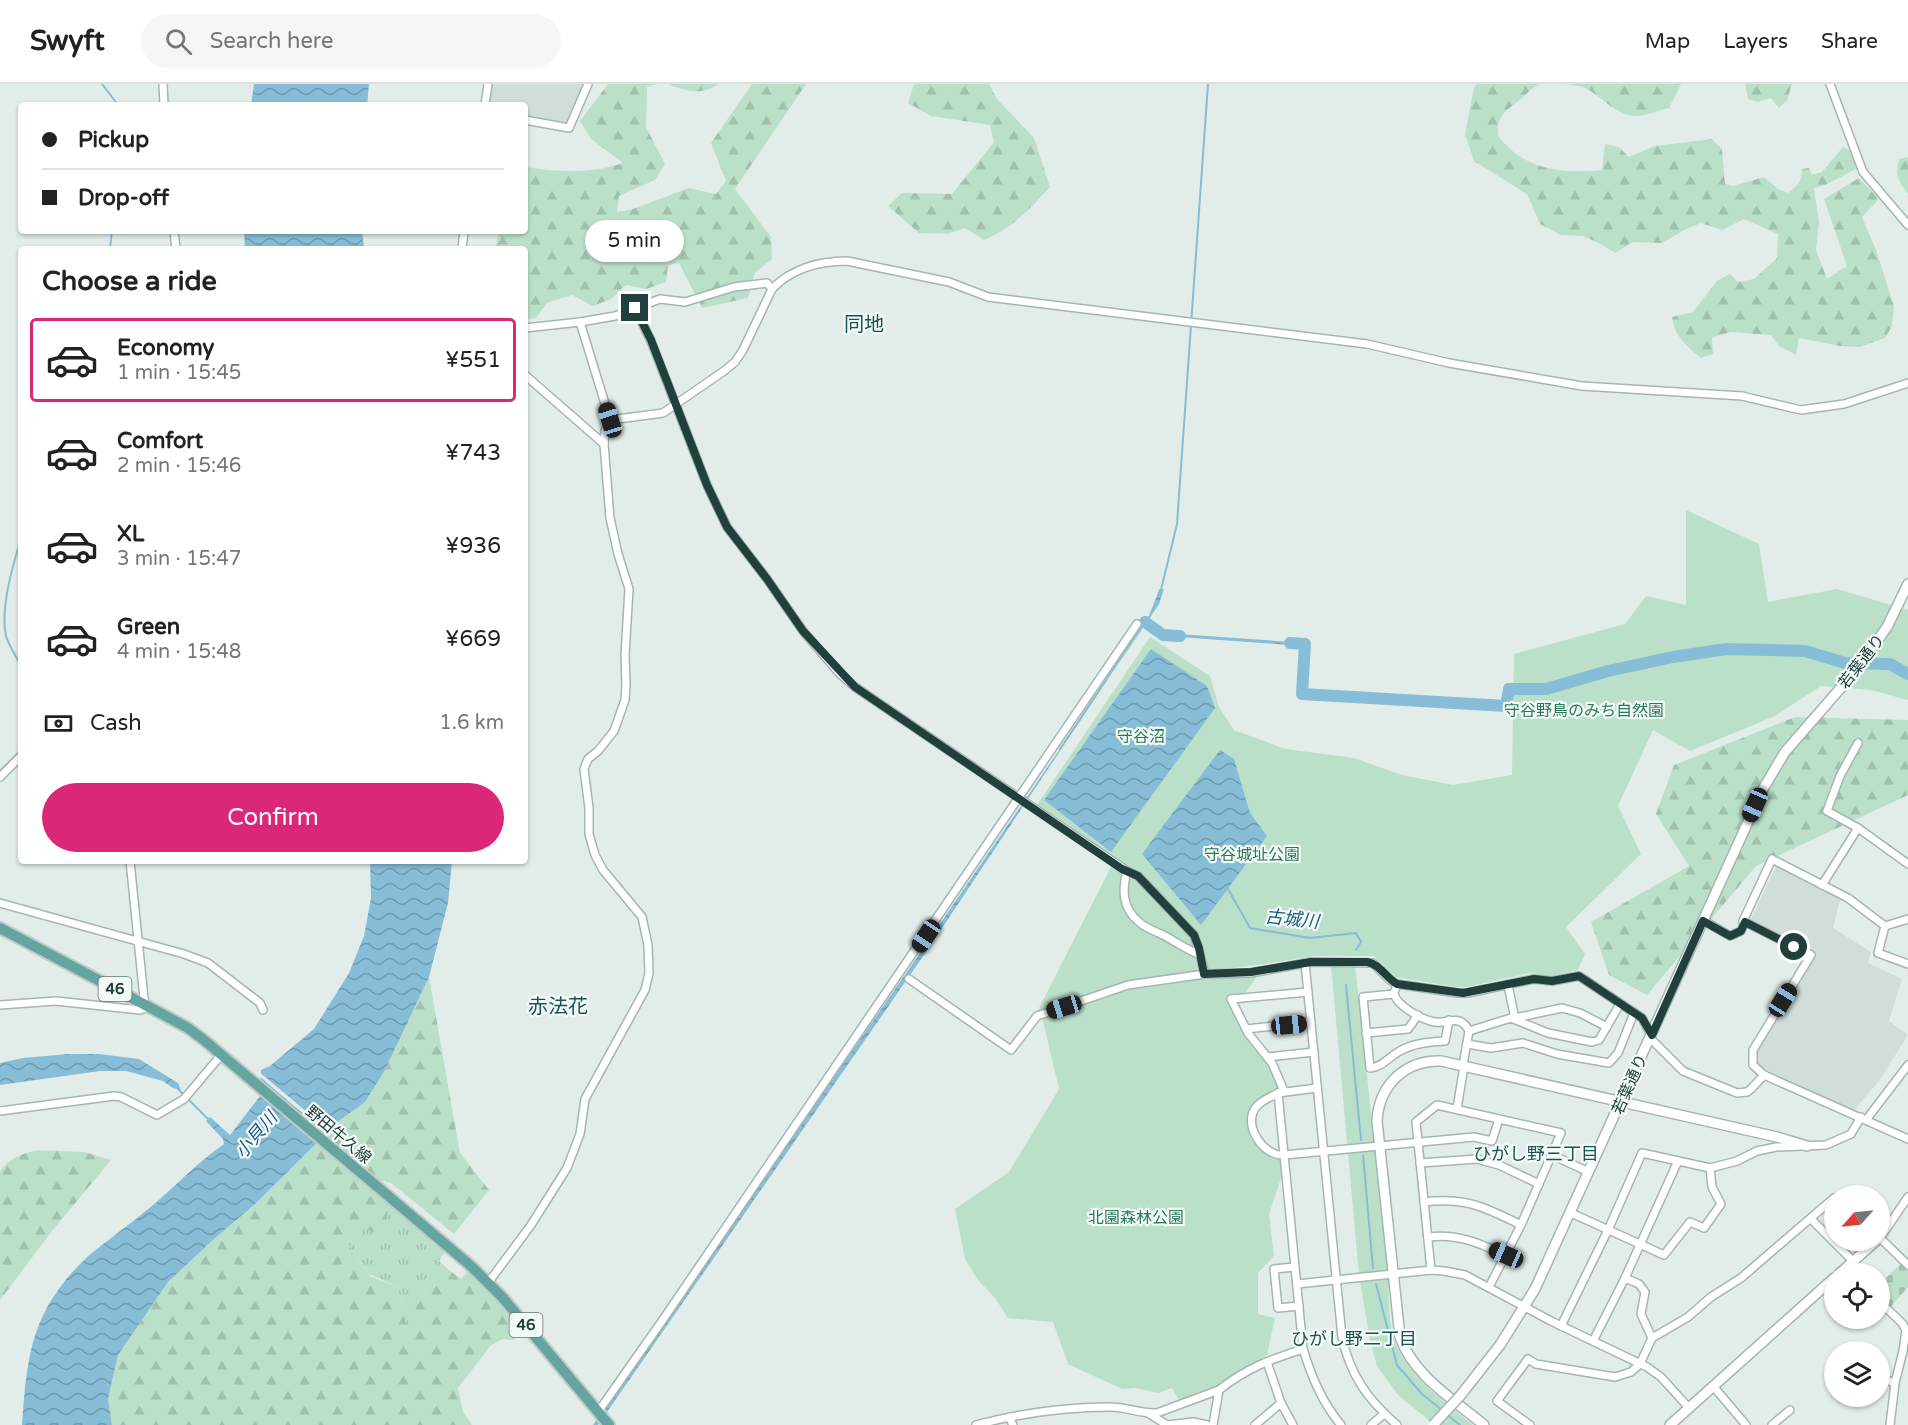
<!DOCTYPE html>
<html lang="en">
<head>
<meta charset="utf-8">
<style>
  body { margin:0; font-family:"Varela Round","Noto Sans JP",sans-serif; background:#f6f6f6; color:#222; height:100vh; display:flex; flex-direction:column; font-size:22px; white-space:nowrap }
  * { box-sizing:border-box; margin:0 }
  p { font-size:20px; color:#767676 }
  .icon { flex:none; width:33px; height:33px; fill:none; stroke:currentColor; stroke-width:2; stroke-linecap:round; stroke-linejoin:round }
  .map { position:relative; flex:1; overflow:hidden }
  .drawer { position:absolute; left:18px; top:162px; width:510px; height:618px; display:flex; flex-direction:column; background:#fff; border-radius:6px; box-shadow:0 2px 4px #0004 }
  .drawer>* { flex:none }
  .top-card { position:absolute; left:18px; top:18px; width:510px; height:132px; border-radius:6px; box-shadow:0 2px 4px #0004; display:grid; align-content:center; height:132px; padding:0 24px; background:#fff }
  .needle { width:39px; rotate:243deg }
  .tools { position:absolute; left:1824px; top:1101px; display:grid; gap:12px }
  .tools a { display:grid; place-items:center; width:66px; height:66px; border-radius:50%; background:#fff; box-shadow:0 2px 4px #0004; font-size:30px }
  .end { position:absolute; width:27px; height:27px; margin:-14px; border:8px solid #21403c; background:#fff; box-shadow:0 0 0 3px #fff }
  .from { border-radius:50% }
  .bubble { position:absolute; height:42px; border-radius:21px; background:#fff; box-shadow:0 2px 4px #0004; font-size:20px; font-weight:600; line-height:42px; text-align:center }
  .car { position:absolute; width:18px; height:36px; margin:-18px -9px; border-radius:8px; box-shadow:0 0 4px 2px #0007; background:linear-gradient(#222 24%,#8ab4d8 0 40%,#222 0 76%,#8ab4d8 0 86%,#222 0) }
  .top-card b { display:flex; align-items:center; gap:21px; height:57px; font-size:22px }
  .top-card b+b { border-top:2px solid #e0e0e0 }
  .top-card i { width:15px; height:15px; background:#222 }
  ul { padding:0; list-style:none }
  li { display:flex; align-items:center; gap:18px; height:84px; margin:0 12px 9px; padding:0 12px; border:3px solid transparent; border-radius:6px }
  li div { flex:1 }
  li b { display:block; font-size:22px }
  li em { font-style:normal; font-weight:600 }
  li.selected { border-color:#db2777 }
  li>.icon { width:54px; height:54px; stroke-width:1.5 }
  h2 { padding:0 24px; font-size:27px; line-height:72px }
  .pay { display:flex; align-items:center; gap:15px; height:66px; padding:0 24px; font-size:22px }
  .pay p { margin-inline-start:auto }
  .action { display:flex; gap:12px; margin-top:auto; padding:12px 24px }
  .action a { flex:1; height:69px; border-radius:36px; background:#db2777; color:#fff; font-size:24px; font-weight:600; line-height:69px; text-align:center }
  header { display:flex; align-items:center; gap:36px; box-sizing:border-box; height:84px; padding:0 30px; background:#fff; border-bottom:2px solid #e0e0e0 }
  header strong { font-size:28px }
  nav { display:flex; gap:33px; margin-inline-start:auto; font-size:21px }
  .search { width:420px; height:54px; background:#f6f6f6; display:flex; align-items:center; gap:15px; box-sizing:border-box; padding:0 21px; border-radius:33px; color:#767676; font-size:22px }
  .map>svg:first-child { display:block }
</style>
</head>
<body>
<header>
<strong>Swyft</strong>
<div class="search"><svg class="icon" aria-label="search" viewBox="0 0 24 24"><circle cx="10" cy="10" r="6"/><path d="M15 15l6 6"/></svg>Search here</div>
<nav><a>Map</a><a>Layers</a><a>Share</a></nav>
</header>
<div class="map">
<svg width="1908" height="1341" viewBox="0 0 1908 1341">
  <defs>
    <pattern id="grass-tufts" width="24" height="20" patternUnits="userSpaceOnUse" patternTransform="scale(1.5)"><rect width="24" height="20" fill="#bae0ca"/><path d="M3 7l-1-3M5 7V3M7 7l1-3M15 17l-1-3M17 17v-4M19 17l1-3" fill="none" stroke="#a0c1ae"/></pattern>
    <pattern id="forest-firs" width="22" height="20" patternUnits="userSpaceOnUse" patternTransform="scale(1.5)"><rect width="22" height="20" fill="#bae0ca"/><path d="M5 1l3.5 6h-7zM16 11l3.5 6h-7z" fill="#a0c1ae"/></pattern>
    <pattern id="cemetery-stones" width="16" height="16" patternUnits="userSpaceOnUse" patternTransform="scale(1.5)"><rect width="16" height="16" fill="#bae0ca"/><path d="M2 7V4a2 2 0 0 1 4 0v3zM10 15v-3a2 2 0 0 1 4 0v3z" fill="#a0c1ae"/></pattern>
    <pattern id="water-waves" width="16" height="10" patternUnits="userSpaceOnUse" patternTransform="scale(1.5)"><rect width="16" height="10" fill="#87bdd6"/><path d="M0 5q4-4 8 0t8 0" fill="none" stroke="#6e9baf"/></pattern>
  </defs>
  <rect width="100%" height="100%" fill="#e2edea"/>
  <g fill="#d0ddd9">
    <path d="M492,0H585L568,41L525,33V21H489Z"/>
    <path d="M1777,780L1840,816L1833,844L1871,868L1868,879L1902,895L1889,937L1908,951L1879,997L1854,1026L1770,989L1755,977L1756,968L1815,869L1751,835Z"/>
  </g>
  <path fill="url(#grass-tufts)" d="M389,1120L445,1167L439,1177L449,1186L432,1198L406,1241L398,1203L369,1190L347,1158L359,1141L387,1135Z"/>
  <g fill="url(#forest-firs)">
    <path d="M608,0H657L647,3L646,43L665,80L655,96L619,112L617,128L630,126L689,104L716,110L726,97L711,59L752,0H806L735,105L771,153L772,175L755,189L748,214L702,224L679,179L668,181L666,198L646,205L626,201L611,215L593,222L572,211L547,219L536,234L525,235V165H495L499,147H525V83C559,88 591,90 623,79L591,55L580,37Z"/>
    <path d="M668,0H718C704,12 684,7 668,0Z"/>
    <path d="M914,0H989L997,15L1034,54L1050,103C1031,124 1011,145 984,156L965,144L948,150L919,149L888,122L902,109L952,110L994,58L990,41L931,32L908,19Z"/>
    <path d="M1477,0H1541C1532,4 1529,8 1522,14C1507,27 1496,30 1498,52C1504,59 1511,67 1519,72C1545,88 1573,89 1602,86L1605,60L1619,63L1629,73L1655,62L1712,55L1722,65L1725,100L1733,102L1764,93L1778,105L1788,109C1797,102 1802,97 1802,85L1809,84L1812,91L1822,88L1843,63L1853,68L1858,84L1825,101L1814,104L1819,138L1816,166L1827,195L1847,182L1824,115L1859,94L1879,115L1862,133L1876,166L1894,222L1892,242L1885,254L1860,263L1840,262L1799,254L1796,271L1779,262L1771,251L1731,248L1712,253L1713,270L1701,274C1687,262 1674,252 1672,233L1693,228L1717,197L1730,190L1738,198L1754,195L1777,174L1778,150L1744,135L1722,146L1701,139L1686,145L1662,159L1633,158L1615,169L1599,159L1583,152L1561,151L1540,140L1527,110L1474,77L1465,50L1474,4Z"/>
    <path d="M1564,0H1681L1669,24C1660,26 1645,32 1637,32C1617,32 1603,14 1587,5C1581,1 1571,1 1564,0Z"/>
    <path d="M1745,0H1792L1787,16L1779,24L1771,14L1758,18L1748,15Z"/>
    <path d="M1908,73V110C1898,97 1895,90 1899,75Z"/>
    <path d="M1795,633L1908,636V711L1756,782L1647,911L1609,891L1591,838L1689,782L1656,730L1674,681Z"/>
    <path d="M429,893L460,1069L489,1106L454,1150L391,1099L376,1095L370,1102L389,1120L387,1135L375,1149L359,1141L347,1158L370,1192L398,1203L406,1240L432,1198L449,1186L461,1195L467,1188L490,1209L519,1244L514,1256L503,1255L491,1261L458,1304L463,1328L472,1341H112L108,1315L118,1271L168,1198L214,1155L254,1121L340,1036L365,1018L384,988Z"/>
    <path d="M37,1066L84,1068L111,1076L52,1147L0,1216V1088C8,1074 22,1070 37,1066Z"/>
  </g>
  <path fill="url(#cemetery-stones)" d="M1902,1179L1908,1185V1203L1889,1225L1880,1215V1199Z"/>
  <g fill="#bae0ca">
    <path d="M1686,426L1759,460L1768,518L1837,505L1908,526V616L1871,606L1821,602L1775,632L1690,667L1653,646L1618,722L1641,770L1566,843L1585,870L1578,886L1550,892L1529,889L1467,903H1457L1395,893L1374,872H1312L1265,880L1178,891L1081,914L1037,928L1114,777L1037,721L1150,553L1210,592L1219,623L1234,646L1286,665L1354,674L1402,691L1453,701L1512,691L1514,570L1625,540L1646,512L1686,521Z"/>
    <path d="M1331,881H1355C1366,979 1376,1078 1387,1177C1390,1203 1386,1244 1399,1267C1416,1298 1446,1319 1473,1341H1435L1398,1311L1377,1282L1370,1256L1359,1191Z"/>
    <path d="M1258,891L1243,912L1227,913L1245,951L1269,980L1279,1001L1277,1005C1270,1009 1257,1014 1253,1021C1238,1042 1259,1063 1274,1075L1280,1074L1282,1091L1269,1130L1274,1172L1258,1189V1230L1275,1234L1267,1271L1216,1305L1179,1317L1172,1304L1158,1309L1135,1304L1122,1305L1068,1280L1053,1238L1008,1234L995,1214L978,1196L965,1175L955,1125L1009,1088L1059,1005L1042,933L1133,904L1200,894Z"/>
  </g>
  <g fill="url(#water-waves)">
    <path d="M254,0H369L367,21H251Z"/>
    <path d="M244,147H362L364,165H245Z"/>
    <path d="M1159,505H1164L1159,520L1147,538L1164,549L1306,559L1303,562L1165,552L1146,538L926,868L598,1341H593L922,866L1147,538C1150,526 1156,517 1159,505Z"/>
    <path d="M1151,565L1207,602L1215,624L1111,768L1044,716Z"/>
    <path d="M1220,666L1234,675L1250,729L1267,752L1201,841L1142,770Z"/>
    <path d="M370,777H452L448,819L429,893L384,988L365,1018L340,1036L254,1121L214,1155L168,1198L118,1271L108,1315L112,1341H22C27,1272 31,1229 82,1178C102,1159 126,1144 147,1126C173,1105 196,1079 224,1060L223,1055L206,1037L210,1033L230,1051L260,1012L261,986L270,982L314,945L349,889L364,852L371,814Z"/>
    <path d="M68,970H99L139,975L178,999L181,1006L173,1004L163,997L126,987H100L0,1001V979L23,974Z"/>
  </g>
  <path fill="#e2edea" d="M258,987L332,1049L329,1052L258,991Z"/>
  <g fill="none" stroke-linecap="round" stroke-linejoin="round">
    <g stroke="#87bdd6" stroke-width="2">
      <path d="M102,0L118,21"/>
      <path d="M110,165L112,147"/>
      <path d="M21,455C13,480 0,526 6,552C9,562 16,572 21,582"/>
      <path d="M1161,506L1177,440L1208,0"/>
      <path d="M1060,665L1148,533"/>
      <path d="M0,687L21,666"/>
      <path d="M1228,805L1250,844L1310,854L1356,849L1361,858L1356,866"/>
      <path d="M1346,901L1361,1056"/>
      <path d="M178,1005L210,1037"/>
      <path d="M1363,1071L1373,1184"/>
      <path d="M1376,1200L1397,1281L1422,1310L1442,1326"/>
      <path d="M1446,1330L1460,1341"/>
    </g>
    <g stroke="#87bdd6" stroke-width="12">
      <path d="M1145,538L1163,551L1180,552"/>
      <path d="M1290,559L1305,560L1302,610L1506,622L1509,605H1546L1608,587L1673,573L1726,565L1805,567L1845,579L1890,580L1908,590"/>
    </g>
    <g stroke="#a4b6b2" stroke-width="10">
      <g id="minor">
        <path d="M163,0L164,21"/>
        <path d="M1830,0L1863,88L1908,141"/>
        <path d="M485,21L488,0"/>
        <path d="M525,36L569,44L588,0"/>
        <path d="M174,147L176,165"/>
        <path d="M462,165L464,147"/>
        <path d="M635,224L651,257L707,401L727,443L767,495L803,547L840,590L855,603L1127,787C1122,806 1122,824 1139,838C1145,844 1155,847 1163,851C1176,858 1186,865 1200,871L1205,890"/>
        <path d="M525,244L580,238"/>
        <path d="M525,291L604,360"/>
        <path d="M610,336L663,329L724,287L735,278L743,266L772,205C791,185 819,177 847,177L949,198L988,213L1367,260L1449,279L1582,302L1742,312L1801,326L1844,320L1908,299"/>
        <path d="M1858,659L1840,692L1827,727L1858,744L1908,780"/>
        <path d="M0,693L21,672"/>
        <path d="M1127,787L1138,792L1194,851L1200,871"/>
        <path d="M1822,801L1858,744"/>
        <path d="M0,819L184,870L208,879L260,919L263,926"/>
        <path d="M1703,836L1730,852L1741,847L1745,838"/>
        <path d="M1885,842L1878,869L1908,880"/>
        <path d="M1305,879L1342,1253C1350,1291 1368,1316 1397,1341"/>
        <path d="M909,895L1011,966L1037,932L1128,901L1205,890L1251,889L1311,878L1373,879L1390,896L1397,900L1458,909H1468L1534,895L1552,897L1579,892L1642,934L1651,951"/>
        <path d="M1397,900L1394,909C1396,922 1423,936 1435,938C1449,940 1460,929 1469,947L1511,934L1548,949L1592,958L1599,956L1620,920"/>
        <path d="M1508,901L1515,935"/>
        <path d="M1394,910L1363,913L1370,984C1382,983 1388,974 1398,968C1413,959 1429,958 1445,957L1449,936"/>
        <path d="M0,921L56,917L140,926L145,924L130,777"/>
        <path d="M1515,934L1562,924L1580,929L1607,943"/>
        <path d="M1246,945L1311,938"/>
        <path d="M1366,949L1408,945L1418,931"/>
        <path d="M1650,954L1683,987L1737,1009L1747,1008L1751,1005L1764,991L1908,1055"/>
        <path d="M1467,960L1491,964L1523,959L1557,970L1609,979L1618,969L1634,929"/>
        <path d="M1267,973L1314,968"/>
        <path d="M1463,981L1469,947"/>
        <path d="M1764,991L1753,981V966L1811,871L1743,837L1772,775L1848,814L1885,842L1908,835"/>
        <path d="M1317,1004L1278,1009L1303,1265C1312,1294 1322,1318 1341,1341"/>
        <path d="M1284,1007L1272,979L1248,949L1231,915L1308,908"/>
        <path d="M1278,1009C1271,1013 1262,1016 1257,1022C1241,1039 1263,1073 1284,1071"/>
        <path d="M1457,1025L1464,982"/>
        <path d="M0,1027L114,1012L121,1013L157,1031L184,1015L222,970"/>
        <path d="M1866,1036L1908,981"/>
        <path d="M1284,1071L1474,1053L1492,1057L1499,1035"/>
        <path d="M1552,1071L1589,1088"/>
        <path d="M1420,1079L1477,1075L1499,1081L1539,1100"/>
        <path d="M1908,1113L1880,1154L1908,1181"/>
        <path d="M1424,1118C1465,1113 1485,1123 1521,1141"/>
        <path d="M1571,1129L1664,1171L1690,1138L1704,1144L1721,1120L1712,1103L1710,1084"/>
        <path d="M1811,1135L1853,1177"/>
        <path d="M1428,1153C1457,1149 1479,1159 1505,1171"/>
        <path d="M1295,1183L1274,1185L1278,1224L1299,1222"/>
        <path d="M1431,1186L1416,1038L1437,1021L1561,1049L1521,1141L1489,1203"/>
        <path d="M1625,1194L1639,1200L1645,1208L1641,1230L1652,1254"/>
        <path d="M488,1199L531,1141L567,1084L580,1050L585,1015L645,906L649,889L648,861L642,833L603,786L595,771L589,750V724L584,685L588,675L598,667L614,647L625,616L626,601L625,571L629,505L618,470L610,434L604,360L605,347L610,336L580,238L615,232L660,215L685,218L734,203L767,199L772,205"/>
        <path d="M1297,1200L1431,1186L1444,1187L1465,1191L1551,1237L1647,1283L1661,1293L1689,1324"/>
        <path d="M1880,1218L1902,1239L1906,1246L1903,1267L1895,1299L1890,1341"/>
        <path d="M1561,1242L1608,1146L1642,1069L1710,1084L1737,1077L1757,1067L1776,1063L1826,1061L1851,1050L1861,1033"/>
        <path d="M1593,1257L1625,1194L1678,1077"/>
        <path d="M1267,1278L1281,1319L1293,1341"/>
        <path d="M1880,1294L1895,1299"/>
        <path d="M1713,1302L1746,1341"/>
        <path d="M598,1328L662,1237L1137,540"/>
        <path d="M1148,1329L1167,1341L1193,1338L1207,1341"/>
        <path d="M1009,1333L1013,1341"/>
        <path d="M976,1341C1021,1329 1064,1323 1111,1323C1126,1323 1141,1330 1157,1329L1219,1306"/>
        <path d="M1213,1341L1219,1306C1247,1284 1269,1276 1303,1265"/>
        <path d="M1255,1341L1281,1319"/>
        <path d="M1371,1341L1384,1330"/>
        <path d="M1530,1341L1497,1317L1528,1275L1536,1280L1615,1293L1631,1288L1640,1280L1652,1254L1688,1233L1711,1213L1741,1194L1834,1114"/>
        <path d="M1772,1341L1790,1326"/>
      </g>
    </g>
    <g stroke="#a4b6b2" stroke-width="12">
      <g id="tertiary">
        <path d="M1839,1190L1877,1156"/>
        <path d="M1460,1312L1500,1261L1535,1205L1763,705L1785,668L1852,591L1872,564L1887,543L1908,500"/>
        <path d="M1484,1341C1454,1316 1413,1291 1400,1253L1377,1037C1379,1001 1405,976 1441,977L1777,1053L1807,1062"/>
        <path d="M1670,1341L1834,1194"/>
      </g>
    </g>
    <g stroke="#c1cac8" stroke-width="14">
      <path id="primary" d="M0,844L151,924L188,944L204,956L471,1182L503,1214L609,1341"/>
    </g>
    <use href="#minor" stroke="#fff" stroke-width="7"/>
    <use href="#tertiary" stroke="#fff" stroke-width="9"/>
    <use href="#primary" stroke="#64a59f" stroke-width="10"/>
    <g stroke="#a4b6b2" stroke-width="12" stroke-linecap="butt">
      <path id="tertiary-bridge" d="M1433,1341L1460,1312"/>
    </g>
    <use href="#tertiary-bridge" stroke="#fff" stroke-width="9"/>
  </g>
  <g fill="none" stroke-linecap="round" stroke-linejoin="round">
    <path stroke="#21403c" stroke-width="8" d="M635,224L651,256L707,401L727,443L767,495L803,547L855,603L1122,785L1138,792L1194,851L1199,864L1204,890L1251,888L1311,878H1367C1380,880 1386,894 1397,900L1463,909L1534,895L1552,897L1579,892L1642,934L1652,951L1703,837L1730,852L1741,847L1745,838L1794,863"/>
  </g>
  <g text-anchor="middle" stroke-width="4.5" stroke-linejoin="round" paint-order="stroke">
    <g fill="#f3f9f7" stroke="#607874" stroke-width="1.5">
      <rect x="98.5" y="893" width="33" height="24" rx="4.5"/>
      <rect x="509.5" y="1229" width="33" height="24" rx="4.5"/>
    </g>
    <g font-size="15" font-weight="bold" fill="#21403c">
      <text x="115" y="910">46</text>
      <text x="526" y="1246">46</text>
    </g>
    <g font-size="16" fill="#21403c" stroke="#f3f9f7">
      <text transform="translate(1861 577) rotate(-52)" y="6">若葉通り</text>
      <text transform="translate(1629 1000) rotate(-66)" y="6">若葉通り</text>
      <text transform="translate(339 1050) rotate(40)" y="6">野田牛久線</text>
    </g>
    <g font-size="16" fill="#287954" stroke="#f3f9f7">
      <text x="1584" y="632">守谷野鳥のみち自然園</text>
      <text x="1141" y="658">守谷沼</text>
      <text x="1252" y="776">守谷城址公園</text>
      <text x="1136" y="1139">北園森林公園</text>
    </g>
    <g font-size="18" font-style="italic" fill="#175d80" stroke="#f3f9f7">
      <text transform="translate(1292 835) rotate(6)" y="6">古城川</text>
      <text transform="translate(256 1051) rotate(-50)" y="6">小貝川</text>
    </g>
    <g font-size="18" fill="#1b534e" stroke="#f3f9f7">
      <text x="1536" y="1076">ひがし野三丁目</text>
      <text x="1354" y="1261">ひがし野二丁目</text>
    </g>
    <g font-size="20" fill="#1b534e" stroke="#f3f9f7">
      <text x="864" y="247">同地</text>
      <text x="558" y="929">赤法花</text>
    </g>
  </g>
</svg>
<div class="tools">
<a><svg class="needle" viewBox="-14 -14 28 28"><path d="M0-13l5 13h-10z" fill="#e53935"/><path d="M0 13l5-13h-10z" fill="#767676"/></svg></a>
<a><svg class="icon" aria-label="locate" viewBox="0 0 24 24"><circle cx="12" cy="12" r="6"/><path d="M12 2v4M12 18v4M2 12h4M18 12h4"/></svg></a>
<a><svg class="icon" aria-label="layers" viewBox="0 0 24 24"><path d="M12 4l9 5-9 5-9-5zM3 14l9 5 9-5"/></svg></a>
</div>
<i class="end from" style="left:1794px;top:863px"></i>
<i class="end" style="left:635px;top:224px"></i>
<div class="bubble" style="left:585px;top:136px;width:99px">5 min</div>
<i class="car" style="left:610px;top:336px;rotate:343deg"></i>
<i class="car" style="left:1755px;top:721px;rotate:204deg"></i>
<i class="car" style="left:926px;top:852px;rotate:214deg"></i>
<i class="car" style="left:1783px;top:916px;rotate:32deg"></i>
<i class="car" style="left:1064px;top:923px;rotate:253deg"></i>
<i class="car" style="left:1289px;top:941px;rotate:84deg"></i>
<i class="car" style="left:1506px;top:1171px;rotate:294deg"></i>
<div class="top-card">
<b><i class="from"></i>Pickup</b>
<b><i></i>Drop-off</b>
</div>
<section class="drawer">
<h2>Choose a ride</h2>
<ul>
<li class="selected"><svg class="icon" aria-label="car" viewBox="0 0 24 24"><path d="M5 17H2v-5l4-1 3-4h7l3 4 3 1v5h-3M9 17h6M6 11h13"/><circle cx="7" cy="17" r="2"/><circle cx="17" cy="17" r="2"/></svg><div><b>Economy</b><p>1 min · 15:45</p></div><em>¥551</em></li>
<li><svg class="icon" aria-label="car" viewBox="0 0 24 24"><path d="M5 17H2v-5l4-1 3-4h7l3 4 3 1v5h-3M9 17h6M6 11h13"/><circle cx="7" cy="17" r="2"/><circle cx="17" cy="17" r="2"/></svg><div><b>Comfort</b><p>2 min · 15:46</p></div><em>¥743</em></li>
<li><svg class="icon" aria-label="car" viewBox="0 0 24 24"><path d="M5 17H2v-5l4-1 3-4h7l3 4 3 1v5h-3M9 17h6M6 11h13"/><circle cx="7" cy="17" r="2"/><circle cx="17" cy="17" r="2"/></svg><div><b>XL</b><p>3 min · 15:47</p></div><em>¥936</em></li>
<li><svg class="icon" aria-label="car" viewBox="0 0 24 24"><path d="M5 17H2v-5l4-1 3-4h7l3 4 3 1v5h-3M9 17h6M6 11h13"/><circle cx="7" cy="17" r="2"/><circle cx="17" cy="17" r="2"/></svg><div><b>Green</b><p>4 min · 15:48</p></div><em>¥669</em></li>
</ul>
<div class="pay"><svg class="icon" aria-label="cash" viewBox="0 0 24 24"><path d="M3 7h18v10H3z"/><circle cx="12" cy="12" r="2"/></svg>Cash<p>1.6 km</p></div>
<div class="action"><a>Confirm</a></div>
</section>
</div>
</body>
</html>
